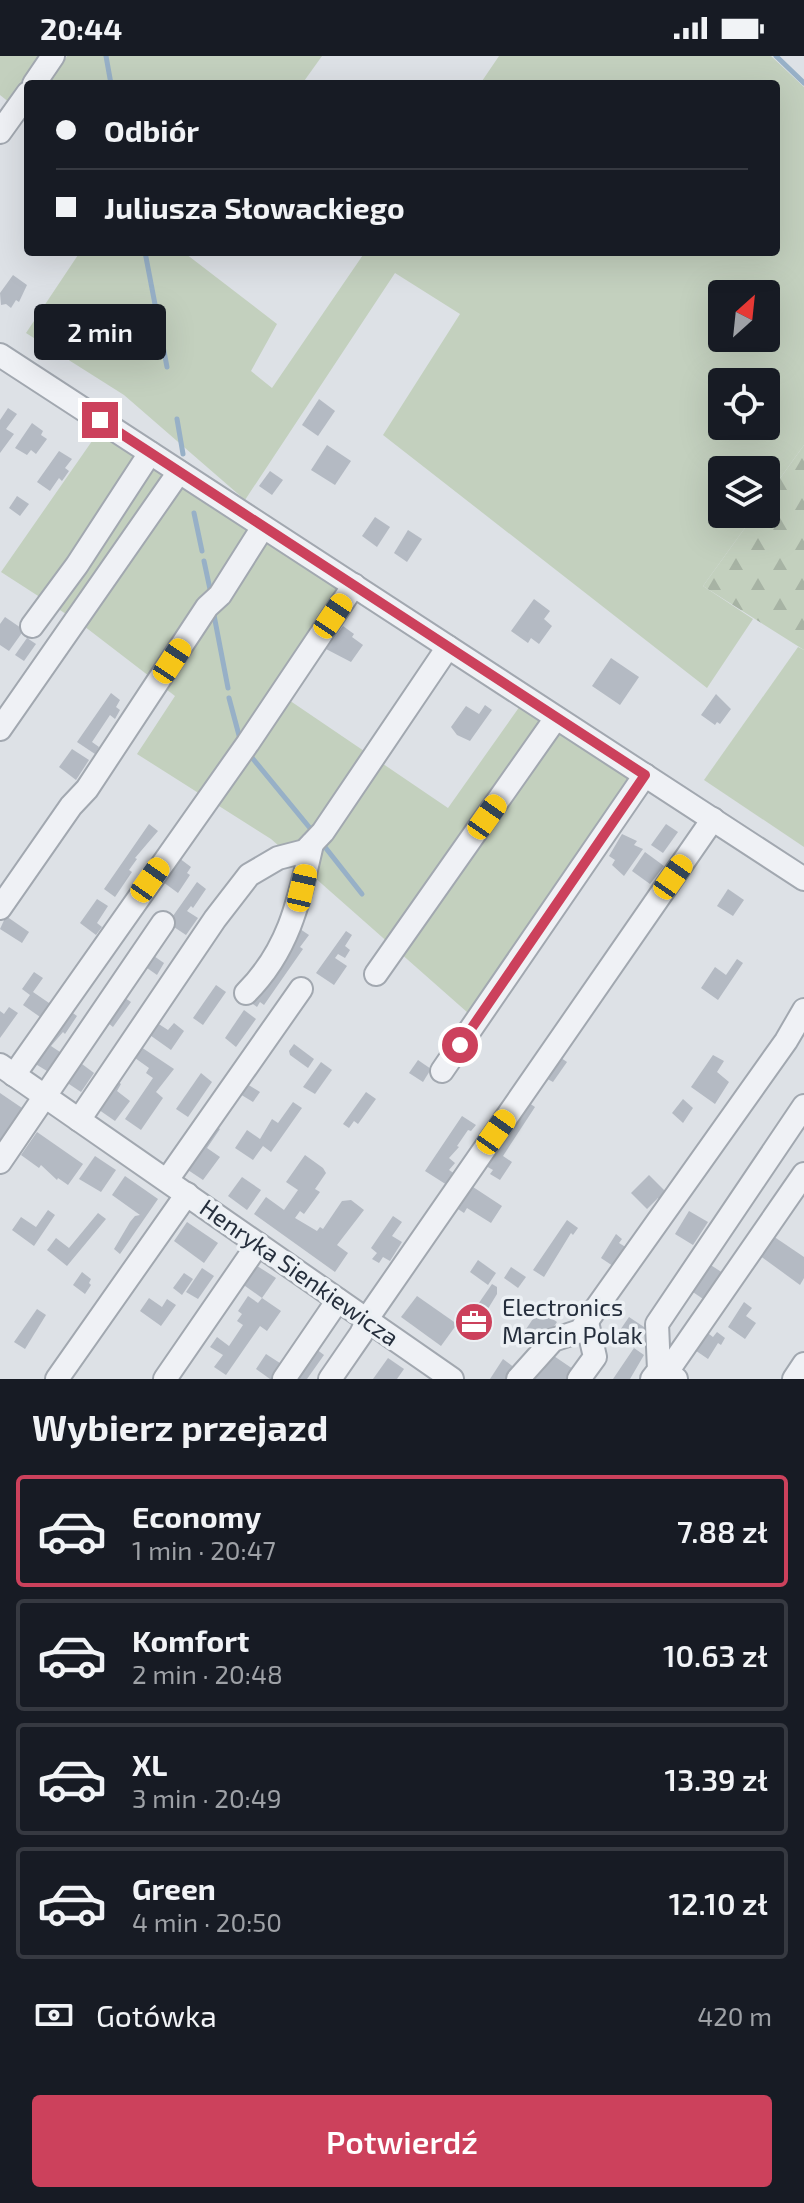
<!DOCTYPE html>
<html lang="pl">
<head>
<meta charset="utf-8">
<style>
  body { margin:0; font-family:"Exo 2",sans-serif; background:#20242c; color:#f1f3f6; height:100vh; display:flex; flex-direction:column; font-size:30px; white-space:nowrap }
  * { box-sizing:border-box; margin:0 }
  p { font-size:26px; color:#9ea1a6 }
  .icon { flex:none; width:44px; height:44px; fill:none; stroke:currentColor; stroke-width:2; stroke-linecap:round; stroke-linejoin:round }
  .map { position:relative; height:1323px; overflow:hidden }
  .panel { display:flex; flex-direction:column; background:#171b24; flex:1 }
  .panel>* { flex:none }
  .banner { position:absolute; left:24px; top:24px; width:756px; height:176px; border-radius:8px; box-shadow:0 8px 32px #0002; display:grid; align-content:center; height:176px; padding:0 32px; background:#171b24 }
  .needle { width:52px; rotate:27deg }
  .buttons { position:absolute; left:708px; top:224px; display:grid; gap:16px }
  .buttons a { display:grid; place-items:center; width:72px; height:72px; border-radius:8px; background:#171b24; box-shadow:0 8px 32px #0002; font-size:40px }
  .end { position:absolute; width:36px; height:36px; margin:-18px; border:10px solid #cc415c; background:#fff; box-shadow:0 0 0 4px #fff }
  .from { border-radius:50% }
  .bubble { position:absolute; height:56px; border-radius:8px; background:#171b24; box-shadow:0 8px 32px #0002; font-size:26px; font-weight:600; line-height:56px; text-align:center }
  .car { position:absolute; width:24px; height:48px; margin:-24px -12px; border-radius:10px; box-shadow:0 0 6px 2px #0007; background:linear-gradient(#f5c518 24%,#345 0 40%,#f5c518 0 76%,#345 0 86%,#f5c518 0) }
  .banner b { display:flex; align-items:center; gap:28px; height:76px; font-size:30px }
  .banner b+b { border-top:2px solid #363941 }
  .banner i { width:20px; height:20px; background:#f1f3f6 }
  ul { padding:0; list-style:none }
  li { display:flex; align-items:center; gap:24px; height:112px; margin:0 16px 12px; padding:0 16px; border:4px solid #363941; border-radius:8px }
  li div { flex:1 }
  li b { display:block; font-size:30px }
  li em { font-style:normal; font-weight:600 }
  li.current { border-color:#cc415c }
  li>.icon { width:72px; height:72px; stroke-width:1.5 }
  h2 { padding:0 32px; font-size:36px; line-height:96px }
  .pay { display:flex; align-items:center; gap:20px; height:88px; padding:0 32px; font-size:30px }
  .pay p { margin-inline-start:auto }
  .primary-button { display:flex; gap:16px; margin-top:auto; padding:16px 32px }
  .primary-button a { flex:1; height:92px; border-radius:8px; background:#cc415c; color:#fff; font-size:32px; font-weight:600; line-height:92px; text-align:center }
  .status { display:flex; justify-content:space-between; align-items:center; height:56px; padding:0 40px; background:#171b24; direction:ltr }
  .status svg { height:22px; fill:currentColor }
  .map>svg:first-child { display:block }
</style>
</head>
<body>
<div class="status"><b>20:44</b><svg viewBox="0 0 49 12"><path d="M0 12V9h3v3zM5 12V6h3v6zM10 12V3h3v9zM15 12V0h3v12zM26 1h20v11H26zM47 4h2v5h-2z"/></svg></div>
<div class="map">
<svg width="804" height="1323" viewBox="0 0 804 1323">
  <defs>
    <pattern id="forest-firs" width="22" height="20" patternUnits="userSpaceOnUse" patternTransform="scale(2)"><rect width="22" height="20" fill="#c3d0be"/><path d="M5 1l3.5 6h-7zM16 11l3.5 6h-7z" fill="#a7b3a4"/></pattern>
  </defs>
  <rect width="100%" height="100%" fill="#dde1e6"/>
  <g fill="#c3d0be" fill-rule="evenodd">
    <path d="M0,0H43L10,47L0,39Z"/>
    <path d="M67,0H322L302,28H49Z"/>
    <path d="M499,0H771L804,31V389L766,442V414H722V458H755L703,530L753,563L707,632L383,379L460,258L395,217L245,444L124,339L26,277L80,196H187L186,198L277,268L251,315L272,332L365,196H776V28H480ZM722,238H766V282H722ZM722,326H766V370H722Z"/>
    <path d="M99,375L349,539L283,640L448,752L520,650L640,730L476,964L271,783L137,698L175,640L80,567L1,516Z"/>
    <path d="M798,591L804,594V791L704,724Z"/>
  </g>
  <path fill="url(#forest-firs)" d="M804,389V594L703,530L755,458H766V442Z"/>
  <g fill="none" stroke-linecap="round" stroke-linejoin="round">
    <g stroke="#97b0c7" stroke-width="5">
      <path d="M106,0L111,28"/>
      <path d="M776,0L804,27"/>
      <path d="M145,196L167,311"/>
      <path d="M177,363L183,398"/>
      <path d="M194,457L202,495"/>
      <path d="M204,505L211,538"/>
      <path d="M213,554L228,632"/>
      <path d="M229,642L240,683"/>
      <path d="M249,698L314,777"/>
      <path d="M321,786L362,838"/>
    </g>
  </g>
  <g fill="#b4bac3">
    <path d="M13,219L27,229L19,246L16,244L11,252L6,248L1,249L0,237Z"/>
    <path d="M319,343L335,355L318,380L302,369Z"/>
    <path d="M8,352L17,358L6,373L14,378L0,397V364Z"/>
    <path d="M32,367L43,375L41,379L47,383L36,398L31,394L27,399L15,392Z"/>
    <path d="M327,389L351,405L335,429L311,414Z"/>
    <path d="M59,395L72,403L65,412L69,415L62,425L59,422L50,435L37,426Z"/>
    <path d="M270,415L283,424L272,439L259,430Z"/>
    <path d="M17,440L29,448L20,460L9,452Z"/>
    <path d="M375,461L390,471L377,491L362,480Z"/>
    <path d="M408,474L422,483L407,506L394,497Z"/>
    <path d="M534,543L550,555L544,563L552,570L539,588L531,582L528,587L511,575Z"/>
    <path d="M5,561L24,574L9,595L0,589V568Z"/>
    <path d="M343,570L354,578L352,581L363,589L351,606L326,593Z"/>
    <path d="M27,582L36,588L24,605L15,599Z"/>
    <path d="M611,602L639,621L620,649L592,630Z"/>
    <path d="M111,637L120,644L116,651L120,654L115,663L110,659L92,686L99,691L95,698L77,686Z"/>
    <path d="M716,638L731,653L720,668L717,666L715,669L701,659Z"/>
    <path d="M485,649L492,654L470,685L457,679L451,671L466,650L479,658Z"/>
    <path d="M72,693L89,704L76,724L59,711Z"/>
    <path d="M149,768L158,775L135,802L137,803L129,814L132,816L115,841L104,833Z"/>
    <path d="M666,768L678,776L663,797L651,789Z"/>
    <path d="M622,778L637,785L634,789L643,793L624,820L612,809L615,804L609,800Z"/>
    <path d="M645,796L664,810L650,828L632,815Z"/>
    <path d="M179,802L191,811L187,817L190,819L178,837L163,826Z"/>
    <path d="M197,826L206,833L193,852L191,850L187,855L198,862L186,879L168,867Z"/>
    <path d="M728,833L744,844L733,860L717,850Z"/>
    <path d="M97,843L108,850L97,867L102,871L96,879L80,867Z"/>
    <path d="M6,860L29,876L22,887L0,873Z"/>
    <path d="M300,873L309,879L300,891L303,893L264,949L260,946L257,951L250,946Z"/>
    <path d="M346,875L352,879L345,890L350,894L345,902L338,898L335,902L347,910L334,929L316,917Z"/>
    <path d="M148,896L164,907L157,919L140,907Z"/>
    <path d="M737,903L743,907L718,944L701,932L715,911L726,919Z"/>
    <path d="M34,916L43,922L33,936L52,949L43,963L23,949L30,939L22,933Z"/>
    <path d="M216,929L226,936L203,969L193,962Z"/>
    <path d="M119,938L131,946L113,971L102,962Z"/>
    <path d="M9,951L18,957L0,982V955L4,958Z"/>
    <path d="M66,952L77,960L65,978L63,976L51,990L60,996L47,1015L29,1004Z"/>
    <path d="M244,954L256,963L236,991L225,982Z"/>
    <path d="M154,965L168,974L174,967L184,975L171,994L147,977Z"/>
    <path d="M135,987L174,1013L156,1036L163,1042L141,1074L125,1063L153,1022L146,1017L149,1012L128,997Z"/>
    <path d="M294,988L314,1003L308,1012L290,999L289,995Z"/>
    <path d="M713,999L724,1005L717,1016L729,1026L715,1048L691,1031Z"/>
    <path d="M558,1000L567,1006L553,1026L544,1021Z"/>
    <path d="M74,1002L94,1017L81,1036L60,1022Z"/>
    <path d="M418,1004L431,1013L423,1026L409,1017Z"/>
    <path d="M321,1006L332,1014L315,1038L303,1031Z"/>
    <path d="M201,1017L212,1026L188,1061L176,1053Z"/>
    <path d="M112,1021L121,1028L117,1035L130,1045L115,1065L92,1049Z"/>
    <path d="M242,1025L260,1036L253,1046L235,1035Z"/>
    <path d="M366,1036L376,1043L358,1068L354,1065L349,1072L343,1068Z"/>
    <path d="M0,1037L25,1054L0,1089Z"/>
    <path d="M683,1043L693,1052L683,1067L672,1057Z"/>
    <path d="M293,1046L302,1052L271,1096L263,1090L253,1104L235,1092L247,1074L260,1083L272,1063L278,1067Z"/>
    <path d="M529,1047L535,1051L503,1100L512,1106L500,1124L490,1118L493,1114L486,1110Z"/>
    <path d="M462,1060L476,1069L471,1075L468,1074L457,1090L459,1091L449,1102L455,1107L449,1114L455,1118L447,1129L425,1115Z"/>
    <path d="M212,1068L220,1073L207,1092L220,1101L203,1124L185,1112Z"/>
    <path d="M37,1076L83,1108L68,1129L58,1122L57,1124L41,1109L39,1112L21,1099Z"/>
    <path d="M305,1099L323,1112L326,1117L315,1133L320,1136L304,1158L300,1155L295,1162L317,1175L320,1171L323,1173L342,1145L351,1144L364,1154L337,1189L348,1197L335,1216L254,1158L266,1141L284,1154L298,1134L286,1126Z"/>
    <path d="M95,1100L116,1114L101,1136L79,1123Z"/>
    <path d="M649,1119L668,1138L661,1145L658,1142L647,1153L631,1137Z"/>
    <path d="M125,1120L158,1143L120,1198L114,1193L130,1166L135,1160L140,1159L112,1139Z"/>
    <path d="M242,1121L261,1134L247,1154L228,1140Z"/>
    <path d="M470,1129L502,1150L491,1167L467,1152L464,1157L458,1153L462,1148L458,1146Z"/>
    <path d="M48,1154L55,1159L34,1190L12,1174L21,1161L36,1171Z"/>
    <path d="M689,1155L708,1166L693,1189L675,1178Z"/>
    <path d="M98,1157L106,1163L67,1210L47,1194L56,1182L69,1192Z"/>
    <path d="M393,1160L402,1166L392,1180L402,1186L390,1205L383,1201L379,1207L372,1203L377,1197L371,1192Z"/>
    <path d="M567,1164L578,1172L573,1179L571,1177L544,1221L533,1214Z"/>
    <path d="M187,1166L218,1187L204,1207L174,1185Z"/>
    <path d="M616,1178L622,1183L619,1187L632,1195L619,1214L601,1202Z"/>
    <path d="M773,1180L804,1201V1222L800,1229L759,1199Z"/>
    <path d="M478,1204L496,1217L488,1229L470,1216Z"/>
    <path d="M251,1206L276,1222L262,1242L238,1225Z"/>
    <path d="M709,1208L723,1217L706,1245L690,1234Z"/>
    <path d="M511,1211L526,1221L518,1232L504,1222Z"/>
    <path d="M202,1212L214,1220L198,1243L186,1236Z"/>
    <path d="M82,1216L91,1223L89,1227L91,1229L85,1238L73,1229Z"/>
    <path d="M184,1217L193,1223L182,1239L173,1232Z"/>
    <path d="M492,1228L497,1231V1238L475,1274L465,1267Z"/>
    <path d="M248,1240L258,1247L262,1242L281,1255L267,1275L260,1270L226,1319L214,1311L223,1299L210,1291L217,1281L229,1290L243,1269L237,1265L242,1258L238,1255Z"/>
    <path d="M417,1240L457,1268L441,1290L401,1261Z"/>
    <path d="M149,1242L162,1251L167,1243L176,1249L161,1270L140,1255Z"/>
    <path d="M744,1246L752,1252L746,1260L756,1267L745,1283L728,1271Z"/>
    <path d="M37,1253L46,1259L25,1293L14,1286Z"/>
    <path d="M539,1254L557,1266L540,1291L522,1279Z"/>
    <path d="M629,1261L647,1273L634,1292L644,1299L630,1323H613L634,1292L616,1280Z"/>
    <path d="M701,1272L713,1281L717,1276L725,1282L721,1289L718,1287L708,1303L689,1290Z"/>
    <path d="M312,1290L324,1299L307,1323H289Z"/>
    <path d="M548,1296L573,1313L566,1323H532Z"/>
    <path d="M266,1298L286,1311L277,1323H270L256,1313Z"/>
    <path d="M388,1302L404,1313L397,1323H373Z"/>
    <path d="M503,1303L519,1315L514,1323H490Z"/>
  </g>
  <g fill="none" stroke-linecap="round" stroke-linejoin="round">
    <g stroke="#a2a8b0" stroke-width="26">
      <g id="minor">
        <path d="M34,28L53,0"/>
        <path d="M0,76L28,37"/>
        <path d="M0,299L804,823"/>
        <path d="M32,570L77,509L150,397"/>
        <path d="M0,673L179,416"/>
        <path d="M0,852L71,750L87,733L207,551L220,539L263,471"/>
        <path d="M376,918L556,662"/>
        <path d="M246,937C289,894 299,845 312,788"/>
        <path d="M0,1009L452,1323"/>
        <path d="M442,1015L645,719"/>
        <path d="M14,1019L248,687L354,529"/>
        <path d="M79,1064L215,863L249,819L278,802L305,795L323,776L448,591"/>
        <path d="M0,1106L163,867"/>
        <path d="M167,1124L301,933"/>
        <path d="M57,1323L187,1138"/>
        <path d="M165,1323L258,1188"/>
        <path d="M284,1323L338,1244"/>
        <path d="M330,1323L361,1278L371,1257L713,763"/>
        <path d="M518,1323L553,1284L580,1275L786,985L804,954"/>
        <path d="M579,1323L595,1301L587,1266"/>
        <path d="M652,1323L659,1314L657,1268L804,1050"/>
        <path d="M676,1323L667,1316L804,1118"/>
        <path d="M794,1323L804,1308"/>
      </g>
    </g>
    <use href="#minor" stroke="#eff1f5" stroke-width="22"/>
  </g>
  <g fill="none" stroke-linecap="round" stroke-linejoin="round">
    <path stroke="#cc415c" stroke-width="10" d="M100,364L645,719L460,989"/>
  </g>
  <defs>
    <g id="office-disc" transform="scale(2)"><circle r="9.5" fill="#cc415c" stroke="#ecf0f4"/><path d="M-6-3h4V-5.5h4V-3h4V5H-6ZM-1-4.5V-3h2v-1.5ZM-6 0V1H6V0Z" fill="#fff"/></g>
  </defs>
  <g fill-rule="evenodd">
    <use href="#office-disc" x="474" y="1266"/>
  </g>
  <g text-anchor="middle" stroke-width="7" stroke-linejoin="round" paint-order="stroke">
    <g font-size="24" fill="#262f3d" stroke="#ecf0f4">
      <text transform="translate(299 1217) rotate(35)" y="8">Henryka Sienkiewicza</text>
    </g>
    <g font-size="24" fill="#262f3d" stroke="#ecf0f4" text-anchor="start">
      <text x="502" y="1260">Electronics<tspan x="502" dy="28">Marcin Polak</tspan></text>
    </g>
  </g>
</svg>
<div class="buttons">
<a><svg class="needle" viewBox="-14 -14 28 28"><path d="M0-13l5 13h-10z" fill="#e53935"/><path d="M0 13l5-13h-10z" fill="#9ea1a6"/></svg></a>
<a><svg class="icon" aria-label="locate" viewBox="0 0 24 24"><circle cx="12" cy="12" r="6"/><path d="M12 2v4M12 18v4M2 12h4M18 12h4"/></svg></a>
<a><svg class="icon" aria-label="layers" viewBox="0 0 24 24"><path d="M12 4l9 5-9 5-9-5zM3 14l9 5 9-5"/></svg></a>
</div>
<i class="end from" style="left:460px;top:989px"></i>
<i class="end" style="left:100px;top:364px"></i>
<div class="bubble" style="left:34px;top:248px;width:132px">2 min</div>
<i class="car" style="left:333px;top:560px;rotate:34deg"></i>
<i class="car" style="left:172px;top:605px;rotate:33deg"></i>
<i class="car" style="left:487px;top:761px;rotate:35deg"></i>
<i class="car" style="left:673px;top:821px;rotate:35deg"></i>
<i class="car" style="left:150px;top:824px;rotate:35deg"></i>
<i class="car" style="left:302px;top:832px;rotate:13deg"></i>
<i class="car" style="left:496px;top:1076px;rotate:35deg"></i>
<div class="banner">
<b><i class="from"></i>Odbiór</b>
<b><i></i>Juliusza Słowackiego</b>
</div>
</div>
<section class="panel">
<h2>Wybierz przejazd</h2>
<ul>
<li class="current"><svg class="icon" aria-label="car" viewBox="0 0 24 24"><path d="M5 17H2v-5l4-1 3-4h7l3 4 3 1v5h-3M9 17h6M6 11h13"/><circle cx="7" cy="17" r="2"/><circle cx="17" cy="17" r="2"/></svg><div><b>Economy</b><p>1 min · 20:47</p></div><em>7.88 zł</em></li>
<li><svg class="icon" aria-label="car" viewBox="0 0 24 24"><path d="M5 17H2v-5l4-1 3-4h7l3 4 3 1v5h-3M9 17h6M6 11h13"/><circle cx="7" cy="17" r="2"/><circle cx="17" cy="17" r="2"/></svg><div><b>Komfort</b><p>2 min · 20:48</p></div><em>10.63 zł</em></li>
<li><svg class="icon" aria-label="car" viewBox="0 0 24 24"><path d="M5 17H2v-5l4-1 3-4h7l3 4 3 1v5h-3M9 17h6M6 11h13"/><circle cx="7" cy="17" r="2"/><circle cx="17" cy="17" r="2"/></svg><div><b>XL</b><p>3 min · 20:49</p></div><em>13.39 zł</em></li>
<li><svg class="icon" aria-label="car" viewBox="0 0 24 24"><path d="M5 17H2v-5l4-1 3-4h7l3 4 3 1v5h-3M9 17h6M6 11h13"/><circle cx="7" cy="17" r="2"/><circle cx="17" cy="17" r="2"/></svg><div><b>Green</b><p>4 min · 20:50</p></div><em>12.10 zł</em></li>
</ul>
<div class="pay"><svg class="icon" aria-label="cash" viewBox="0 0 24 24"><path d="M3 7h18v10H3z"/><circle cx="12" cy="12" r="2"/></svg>Gotówka<p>420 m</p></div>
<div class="primary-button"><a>Potwierdź</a></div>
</section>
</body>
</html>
